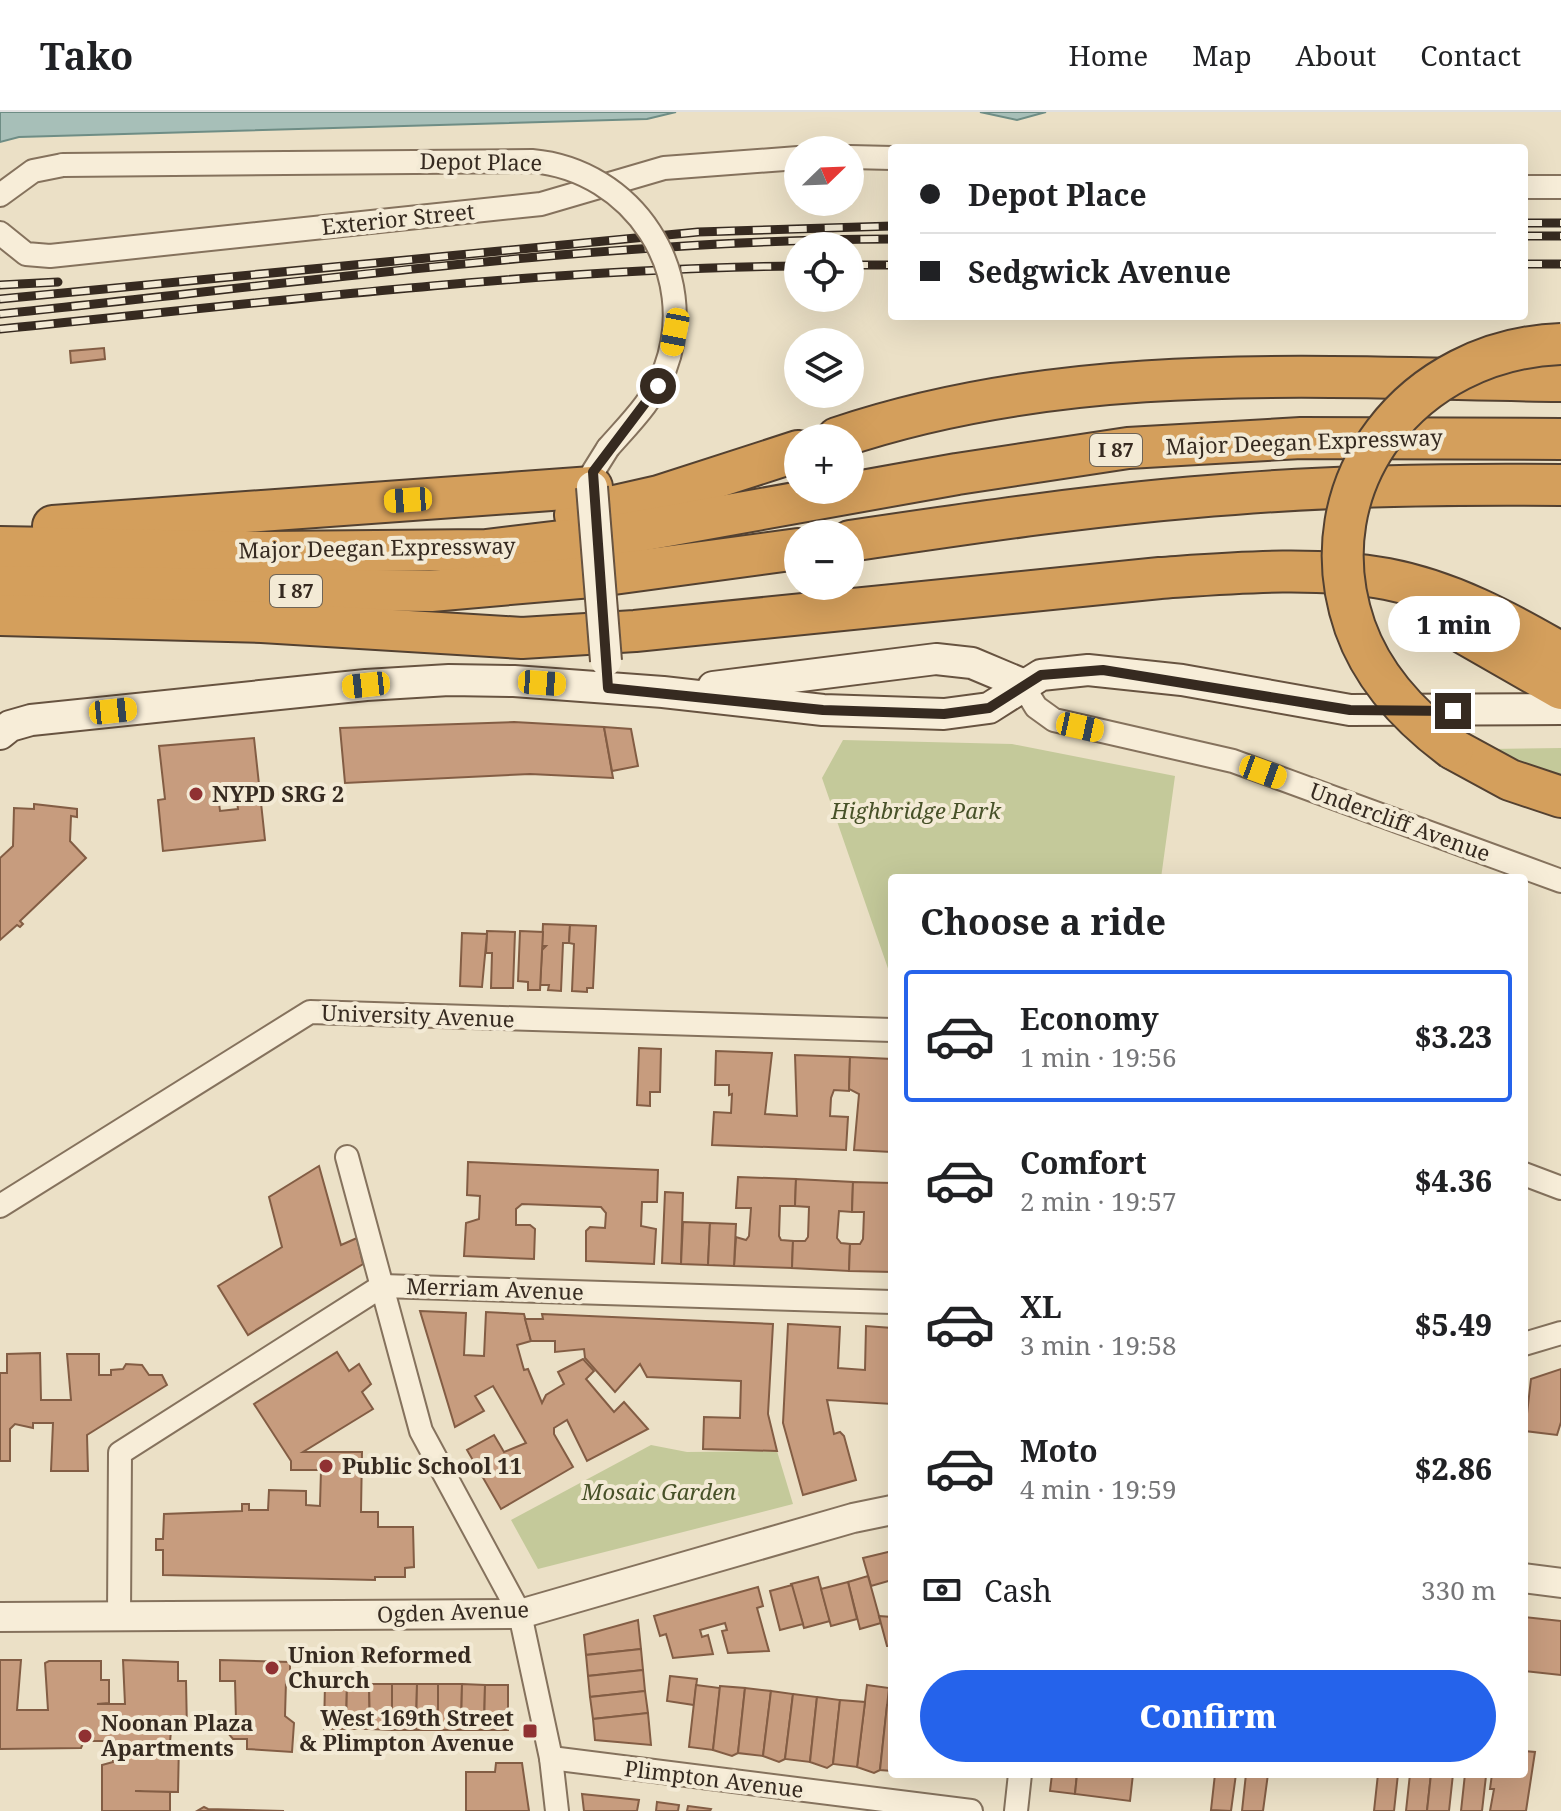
<!DOCTYPE html>
<html lang="en">
<head>
<meta charset="utf-8">
<style>
  body { margin:0; font-family:"Noto Serif",serif; background:#f6f6f6; color:#202124; height:100vh; display:flex; flex-direction:column; font-size:30px; white-space:nowrap }
  * { box-sizing:border-box; margin:0 }
  p { font-size:26px; color:#757577 }
  .icon { flex:none; width:44px; height:44px; fill:none; stroke:currentColor; stroke-width:2; stroke-linecap:round; stroke-linejoin:round }
  .map { position:relative; flex:1; overflow:hidden }
  .sheet { position:absolute; left:888px; top:762px; width:640px; height:904px; display:flex; flex-direction:column; background:#fff; border-radius:8px; box-shadow:0 8px 32px #0002 }
  .sheet>* { flex:none }
  .guide { position:absolute; left:888px; top:32px; width:640px; height:176px; border-radius:8px; box-shadow:0 8px 32px #0002; display:grid; align-content:center; height:176px; padding:0 32px; background:#fff }
  .needle { width:52px; rotate:67deg }
  .controls { position:absolute; left:784px; top:24px; display:grid; gap:16px }
  .controls a { display:grid; place-items:center; width:80px; height:80px; border-radius:50%; background:#fff; box-shadow:0 8px 32px #0002; font-size:40px }
  .end { position:absolute; width:36px; height:36px; margin:-18px; border:10px solid #362a20; background:#fff; box-shadow:0 0 0 4px #fff }
  .from { border-radius:50% }
  .bubble { position:absolute; height:56px; border-radius:28px; background:#fff; box-shadow:0 8px 32px #0002; font-size:26px; font-weight:800; line-height:56px; text-align:center }
  .car { position:absolute; width:24px; height:48px; margin:-24px -12px; border-radius:10px; box-shadow:0 0 6px 2px #0007; background:linear-gradient(#f5c518 24%,#345 0 40%,#f5c518 0 76%,#345 0 86%,#f5c518 0) }
  .guide b { display:flex; align-items:center; gap:28px; height:76px; font-size:30px }
  .guide b+b { border-top:2px solid #e0e0e0 }
  .guide i { width:20px; height:20px; background:#202124 }
  ul { padding:0; list-style:none }
  li { display:flex; align-items:center; gap:24px; height:132px; margin:0 16px 12px; padding:0 16px; border:4px solid transparent; border-radius:8px }
  li div { flex:1 }
  li b { display:block; font-size:30px }
  li em { font-style:normal; font-weight:800 }
  li.active { border-color:#2563eb }
  li>.icon { width:72px; height:72px; stroke-width:1.5 }
  h2 { padding:0 32px; font-size:36px; line-height:96px }
  .pay { display:flex; align-items:center; gap:20px; height:88px; padding:0 32px; font-size:30px }
  .pay p { margin-inline-start:auto }
  .primary-button { display:flex; gap:16px; margin-top:auto; padding:16px 32px }
  .primary-button a { flex:1; height:92px; border-radius:48px; background:#2563eb; color:#fff; font-size:32px; font-weight:800; line-height:92px; text-align:center }
  header { display:flex; align-items:center; gap:48px; box-sizing:border-box; height:112px; padding:0 40px; background:#fff; border-bottom:2px solid #e0e0e0 }
  header strong { font-size:38px }
  nav { display:flex; gap:44px; margin-inline-start:auto; font-size:28px }
  .map>svg:first-child { display:block }
</style>
</head>
<body>
<header>
<strong>Tako</strong>
<nav><a>Home</a><a>Map</a><a>About</a><a>Contact</a></nav>
</header>
<div class="map">
<svg width="1561" height="1699" viewBox="0 0 1561 1699">
  <rect width="100%" height="100%" fill="#ebe0c6"/>
  <g fill="#c4c99a">
    <path d="M843,628L1012,632L1175,664L1161,766H892V868L822,666Z"/>
    <path d="M1561,636V669L1488,637Z"/>
    <path d="M651,1333L687,1340L777,1339L793,1392L538,1457L511,1408Z"/>
  </g>
  <g fill="#a7bfb8" stroke="#6e8d85" stroke-width="2">
    <path d="M0,0H676L647,7L19,25L0,30Z"/>
    <path d="M980,0H1046L1017,8Z"/>
  </g>
  <g fill="#c79c7e" stroke="#835d44" stroke-width="2" fill-rule="evenodd">
    <path d="M104,236L105,247L71,251L70,239Z"/>
    <path d="M514,610L604,615L613,666L530,662L345,671L340,616Z"/>
    <path d="M604,615L631,617L638,654L612,659Z"/>
    <path d="M254,626L265,728L163,739L158,688L165,687L159,634ZM236,681L238,697L220,699L218,683Z"/>
    <path d="M34,692L77,697V705L71,704L70,729L86,746L20,809L23,812L20,815L17,813L0,828V746L13,734L14,696L34,697Z"/>
    <path d="M543,812L570,813L569,831H563L561,879L548,878L549,873H540L542,838L546,834H542Z"/>
    <path d="M570,813L596,814L593,876H587V880L572,879L574,832L569,831Z"/>
    <path d="M487,819L515,820L513,876H491L492,841H486Z"/>
    <path d="M520,819L543,820L540,878H528V870L518,869Z"/>
    <path d="M462,821L487,822L482,875L460,874Z"/>
    <path d="M639,936L661,937L660,980H650V994L637,993Z"/>
    <path d="M716,939L772,941L765,1002L797,1004L795,943L850,945L849,979L834,978L831,986L830,1004L848,1005L846,1038L712,1033L714,1000L731,1001L732,982L729,983V973H715Z"/>
    <path d="M850,945L892,947L891,1040L854,1038L859,982L849,977Z"/>
    <path d="M468,1050L658,1058L657,1090H642L641,1114L656,1117L654,1152L586,1149V1119L590,1115L605,1116L606,1101L601,1095L522,1092L516,1097V1113H530L535,1117L534,1147L464,1144L466,1111L479,1107L480,1084L467,1083Z"/>
    <path d="M319,1054L341,1133L357,1126L363,1152L248,1223L218,1174L282,1135L269,1085Z"/>
    <path d="M738,1065L796,1067L795,1094H780L779,1124L781,1128L793,1129L792,1156L734,1154L736,1125L746,1128L749,1124L751,1096H736Z"/>
    <path d="M796,1067L853,1070L852,1100L839,1099L837,1126L841,1131L850,1132L849,1159L792,1156L793,1129H805L808,1125L809,1095L795,1094Z"/>
    <path d="M853,1070L892,1071V1160L849,1159L850,1132H860L863,1127L864,1100H852Z"/>
    <path d="M665,1080L683,1081L681,1152L662,1151Z"/>
    <path d="M683,1110L710,1111L708,1153L681,1152Z"/>
    <path d="M710,1111L736,1112L734,1154L708,1153Z"/>
    <path d="M420,1199L466,1201L464,1243L484,1244L486,1200L524,1202L531,1229L517,1233L524,1258L528,1257L542,1291L546,1283L564,1272L558,1260L583,1247L594,1259L586,1267L614,1300L624,1290L648,1317L587,1349L567,1308L554,1316V1322L573,1355L501,1397L467,1338L494,1323L504,1340L526,1331L493,1274L475,1284L484,1299L455,1315Z"/>
    <path d="M542,1202L773,1212L768,1302L777,1339L703,1337L704,1305L740,1306L741,1269L647,1265L640,1252L615,1280L585,1246L584,1237L555,1240V1229H531L525,1207H543Z"/>
    <path d="M788,1212L840,1215L838,1256L865,1258L866,1214L892,1216V1292L827,1288L834,1322L840,1320L844,1324L856,1368L803,1383L783,1311Z"/>
    <path d="M337,1240L349,1259L359,1252L371,1272L362,1280L373,1297L303,1340H362L361,1400H378V1415H413L414,1455L405,1456V1465H375V1468L163,1463V1438H156V1427H163L164,1402L242,1399V1392H249V1398H268L269,1378L306,1379V1393L320,1394L321,1358H291V1349L254,1292Z"/>
    <path d="M40,1241L41,1288H71L67,1242H99V1263H111V1258L123,1257L126,1252L142,1253L149,1263H162L167,1273L87,1323L88,1359H51L53,1311H33V1316L15,1312L10,1317V1349H0V1261H7V1242Z"/>
    <path d="M1561,1257V1310L1557,1323L1525,1319L1531,1267Z"/>
    <path d="M892,1439V1468L871,1474L863,1446Z"/>
    <path d="M868,1464L881,1511L860,1517L848,1470Z"/>
    <path d="M818,1465L830,1509L804,1516L791,1472Z"/>
    <path d="M848,1470L857,1507L831,1514L821,1477Z"/>
    <path d="M792,1473L803,1512L780,1518L770,1479Z"/>
    <path d="M758,1475L763,1494L757,1496L769,1539L728,1541L722,1519L727,1518L725,1511L700,1518L702,1525L708,1523L713,1542L673,1546L666,1522L660,1524L654,1504Z"/>
    <path d="M879,1504L892,1505V1534H887Z"/>
    <path d="M1524,1505L1561,1509V1563L1524,1559Z"/>
    <path d="M638,1508L641,1537L586,1543L584,1523Z"/>
    <path d="M641,1537L643,1558L588,1564L586,1543Z"/>
    <path d="M0,1548H21L17,1598H48L45,1551L49,1549H101V1568H109V1591L97,1592H125L123,1548L178,1550V1569H186L187,1619H171L170,1630H179L178,1680L135,1679L170,1680V1699H102V1653L113,1650V1629H84L81,1636L0,1637Z"/>
    <path d="M220,1548L290,1550V1569H286L285,1604L294,1611L292,1640L247,1637V1627H233L227,1620V1608H236L235,1569H220Z"/>
    <path d="M643,1558L645,1579L590,1585L588,1564Z"/>
    <path d="M670,1564L697,1567L694,1593L667,1589Z"/>
    <path d="M325,1572H347L346,1617H324Z"/>
    <path d="M347,1572H369L370,1617H346Z"/>
    <path d="M369,1572H392V1618L370,1617Z"/>
    <path d="M392,1572H417L416,1618H392Z"/>
    <path d="M417,1572H438V1618H416Z"/>
    <path d="M438,1572H462L461,1618H438Z"/>
    <path d="M462,1572L485,1573L484,1618H461Z"/>
    <path d="M485,1573H508V1618H484Z"/>
    <path d="M696,1573L720,1576L713,1638L689,1635Z"/>
    <path d="M867,1573L889,1576L880,1658L874,1661L857,1655Z"/>
    <path d="M720,1574L745,1576L738,1641L732,1644L713,1638Z"/>
    <path d="M745,1576L771,1579L763,1644L738,1641Z"/>
    <path d="M645,1579L648,1601L593,1607L590,1585Z"/>
    <path d="M771,1579L793,1582L785,1647L779,1650L763,1644Z"/>
    <path d="M793,1582L817,1585L810,1650L785,1647Z"/>
    <path d="M817,1585L840,1588L833,1652L827,1656L810,1650Z"/>
    <path d="M840,1588L865,1590L857,1655L833,1652Z"/>
    <path d="M887,1593H892V1659L880,1658Z"/>
    <path d="M648,1601L651,1633L595,1628L593,1607Z"/>
    <path d="M1524,1639L1535,1640L1526,1699H1490L1494,1677H1490L1492,1662H1524Z"/>
    <path d="M496,1651H522L529,1699H466V1660H495Z"/>
    <path d="M1052,1662H1077L1075,1682L1050,1679Z"/>
    <path d="M1077,1662H1133L1130,1689L1075,1682Z"/>
    <path d="M1215,1662H1236L1231,1699L1211,1698Z"/>
    <path d="M1246,1662H1268L1263,1699H1242Z"/>
    <path d="M1378,1662H1398L1394,1699H1374Z"/>
    <path d="M1410,1662H1431L1427,1699H1406Z"/>
    <path d="M1431,1662H1453L1449,1699H1427Z"/>
    <path d="M1465,1662L1486,1664L1482,1699H1461Z"/>
    <path d="M582,1682L639,1688L637,1699H584Z"/>
    <path d="M657,1690L679,1693L678,1699H656Z"/>
    <path d="M688,1694L711,1697L710,1699H687Z"/>
    <path d="M204,1695L208,1697L284,1699H197Z"/>
  </g>
  <g fill="none" stroke-linecap="round" stroke-linejoin="round">
    <g stroke="#85725d" stroke-width="26">
      <g id="minor">
        <path d="M850,45L892,46"/>
        <path d="M1524,75H1561"/>
        <path d="M0,83L33,59L63,53"/>
        <path d="M0,121L26,142L50,144L541,92L664,56L798,46"/>
        <path d="M592,375L593,360L608,336"/>
        <path d="M1022,572L1036,595L1054,608L1233,649L1561,769"/>
        <path d="M347,1045L421,1319L520,1502L551,1646L557,1699"/>
        <path d="M1524,1062L1561,1076"/>
        <path d="M0,1094L310,900L892,918"/>
        <path d="M1524,1232L1561,1221"/>
        <path d="M119,1506L120,1341L382,1174L892,1190"/>
        <path d="M551,1646L971,1699"/>
        <path d="M1016,1699L1020,1662"/>
      </g>
    </g>
    <g stroke="#85725d" stroke-width="32">
      <g id="tertiary">
        <path d="M1524,1466L1561,1471"/>
        <path d="M0,1505L520,1502L853,1406L892,1398"/>
      </g>
    </g>
    <g stroke="#675340" stroke-width="34">
      <g id="secondary">
        <path d="M713,575L936,547L972,551L1022,572"/>
        <path d="M0,622L10,614L31,608L366,573L449,568L514,569L663,580L823,598L944,602L989,596L1041,563L1088,558L1182,568L1350,598L1561,597"/>
      </g>
    </g>
    <g stroke="#534131" stroke-width="44">
      <g id="motorway">
        <path d="M837,326C1071,247 1318,266 1561,269"/>
        <path d="M575,403L659,384L798,339"/>
        <path d="M53,414L592,375"/>
        <path d="M850,429C978,410 1106,391 1234,382C1343,373 1452,372 1561,373"/>
        <path d="M0,435L267,440L486,438L628,421L957,362L1128,336L1301,326L1561,327"/>
        <path d="M0,474L431,479L591,465L798,437"/>
        <path d="M1423,498L1561,577"/>
        <path d="M0,503L262,510L522,526L635,519L1160,466C1234,461 1314,454 1387,467C1450,479 1506,509 1561,541"/>
        <path d="M1453,637L1510,668L1561,685"/>
      </g>
    </g>
    <use href="#minor" stroke="#f7edd8" stroke-width="22"/>
    <use href="#tertiary" stroke="#f7edd8" stroke-width="28"/>
    <use href="#secondary" stroke="#f7edd8" stroke-width="30"/>
    <use href="#motorway" stroke="#d49f5c" stroke-width="40"/>
    <g stroke="#362a20" stroke-width="9">
      <g id="rail">
        <path d="M1524,111H1561"/>
        <path d="M1524,124H1561"/>
        <path d="M1524,152H1561"/>
        <path d="M850,153H892"/>
        <path d="M0,173L58,170"/>
        <path d="M0,187L698,120L892,114"/>
        <path d="M0,202C296,172 594,128 892,127"/>
        <path d="M0,217C265,191 531,157 798,154"/>
      </g>
    </g>
    <use href="#rail" stroke="#f3ead5" stroke-width="6" stroke-dasharray="18" stroke-linecap="butt"/>
    <g stroke="#85725d" stroke-width="26" stroke-linecap="butt">
      <path id="minor-bridge" d="M63,53L532,49C633,58 701,160 665,257C654,288 629,312 608,336"/>
    </g>
    <g stroke="#675340" stroke-width="34" stroke-linecap="butt">
      <path id="secondary-bridge" d="M592,375L606,549"/>
    </g>
    <g stroke="#534131" stroke-width="44" stroke-linecap="butt">
      <path id="motorway-bridge" d="M1453,637C1411,606 1373,566 1355,515C1305,370 1414,237 1561,232"/>
    </g>
    <use href="#minor-bridge" stroke="#f7edd8" stroke-width="22"/>
    <use href="#secondary-bridge" stroke="#f7edd8" stroke-width="30"/>
    <use href="#motorway-bridge" stroke="#d49f5c" stroke-width="40"/>
  </g>
  <g fill="none" stroke-linecap="round" stroke-linejoin="round">
    <path stroke="#362a20" stroke-width="10" d="M658,274L593,360L608,576L823,598L944,602L989,596L1041,563L1103,558L1350,598L1453,599"/>
  </g>
  <g fill="#903132" stroke="#f3ead5" stroke-width="3">
    <circle cx="196" cy="682" r="8"/>
    <circle cx="326" cy="1354" r="8"/>
    <circle cx="272" cy="1556" r="8"/>
    <rect x="522" y="1611" width="16" height="16" rx="4"/>
    <circle cx="85" cy="1624" r="8"/>
  </g>
  <g text-anchor="middle" stroke-width="8" stroke-linejoin="round" paint-order="stroke">
    <g fill="#f3ead5" stroke="#6f6456" stroke-width="2">
      <rect x="1090" y="322" width="52" height="32" rx="6"/>
      <rect x="270" y="463" width="52" height="32" rx="6"/>
    </g>
    <g font-size="20" font-weight="bold" fill="#362a20">
      <text x="1116" y="345">I 87</text>
      <text x="296" y="486">I 87</text>
    </g>
    <g font-size="22" fill="#362a20" stroke="#f3ead5">
      <text transform="translate(481 50) rotate(1)" y="8">Depot Place</text>
      <text transform="translate(398 107) rotate(-6)" y="8">Exterior Street</text>
      <text transform="translate(1304 330) rotate(-2)" y="8">Major Deegan Expressway</text>
      <text transform="translate(377 436) rotate(-1)" y="8">Major Deegan Expressway</text>
      <text transform="translate(1400 710) rotate(20)" y="8">Undercliff Avenue</text>
      <text transform="translate(418 904) rotate(2)" y="8">University Avenue</text>
      <text transform="translate(495 1177) rotate(2)" y="8">Merriam Avenue</text>
      <text transform="translate(453 1500) rotate(-2)" y="8">Ogden Avenue</text>
      <text transform="translate(714 1667) rotate(7)" y="8">Plimpton Avenue</text>
    </g>
    <g font-size="22" font-weight="bold" fill="#362a20" stroke="#f3ead5" text-anchor="start">
      <text x="212" y="690">NYPD SRG 2</text>
      <text x="342" y="1362">Public School 11</text>
      <text x="288" y="1551">Union Reformed<tspan x="288" dy="25">Church</tspan></text>
      <text x="514" y="1614" text-anchor="end">West 169th Street<tspan x="514" dy="25">&amp; Plimpton Avenue</tspan></text>
      <text x="101" y="1619">Noonan Plaza<tspan x="101" dy="25">Apartments</tspan></text>
    </g>
    <g font-size="22" font-style="italic" fill="#475128" stroke="#f3ead5">
      <text x="916" y="707">Highbridge Park</text>
      <text x="659" y="1388">Mosaic Garden</text>
    </g>
  </g>
</svg>
<div class="controls">
<a><svg class="needle" viewBox="-14 -14 28 28"><path d="M0-13l5 13h-10z" fill="#e53935"/><path d="M0 13l5-13h-10z" fill="#757577"/></svg></a>
<a><svg class="icon" aria-label="locate" viewBox="0 0 24 24"><circle cx="12" cy="12" r="6"/><path d="M12 2v4M12 18v4M2 12h4M18 12h4"/></svg></a>
<a><svg class="icon" aria-label="layers" viewBox="0 0 24 24"><path d="M12 4l9 5-9 5-9-5zM3 14l9 5 9-5"/></svg></a>
<a>+</a>
<a>−</a>
</div>
<i class="end from" style="left:658px;top:274px"></i>
<i class="end" style="left:1453px;top:599px"></i>
<div class="bubble" style="left:1388px;top:484px;width:132px">1 min</div>
<i class="car" style="left:675px;top:220px;rotate:191deg"></i>
<i class="car" style="left:408px;top:388px;rotate:266deg"></i>
<i class="car" style="left:542px;top:571px;rotate:94deg"></i>
<i class="car" style="left:366px;top:573px;rotate:264deg"></i>
<i class="car" style="left:113px;top:599px;rotate:84deg"></i>
<i class="car" style="left:1080px;top:615px;rotate:102deg"></i>
<i class="car" style="left:1263px;top:660px;rotate:110deg"></i>
<div class="guide">
<b><i class="from"></i>Depot Place</b>
<b><i></i>Sedgwick Avenue</b>
</div>
<section class="sheet">
<h2>Choose a ride</h2>
<ul>
<li class="active"><svg class="icon" aria-label="car" viewBox="0 0 24 24"><path d="M5 17H2v-5l4-1 3-4h7l3 4 3 1v5h-3M9 17h6M6 11h13"/><circle cx="7" cy="17" r="2"/><circle cx="17" cy="17" r="2"/></svg><div><b>Economy</b><p>1 min · 19:56</p></div><em>$3.23</em></li>
<li><svg class="icon" aria-label="car" viewBox="0 0 24 24"><path d="M5 17H2v-5l4-1 3-4h7l3 4 3 1v5h-3M9 17h6M6 11h13"/><circle cx="7" cy="17" r="2"/><circle cx="17" cy="17" r="2"/></svg><div><b>Comfort</b><p>2 min · 19:57</p></div><em>$4.36</em></li>
<li><svg class="icon" aria-label="car" viewBox="0 0 24 24"><path d="M5 17H2v-5l4-1 3-4h7l3 4 3 1v5h-3M9 17h6M6 11h13"/><circle cx="7" cy="17" r="2"/><circle cx="17" cy="17" r="2"/></svg><div><b>XL</b><p>3 min · 19:58</p></div><em>$5.49</em></li>
<li><svg class="icon" aria-label="car" viewBox="0 0 24 24"><path d="M5 17H2v-5l4-1 3-4h7l3 4 3 1v5h-3M9 17h6M6 11h13"/><circle cx="7" cy="17" r="2"/><circle cx="17" cy="17" r="2"/></svg><div><b>Moto</b><p>4 min · 19:59</p></div><em>$2.86</em></li>
</ul>
<div class="pay"><svg class="icon" aria-label="cash" viewBox="0 0 24 24"><path d="M3 7h18v10H3z"/><circle cx="12" cy="12" r="2"/></svg>Cash<p>330 m</p></div>
<div class="primary-button"><a>Confirm</a></div>
</section>
</div>
</body>
</html>
